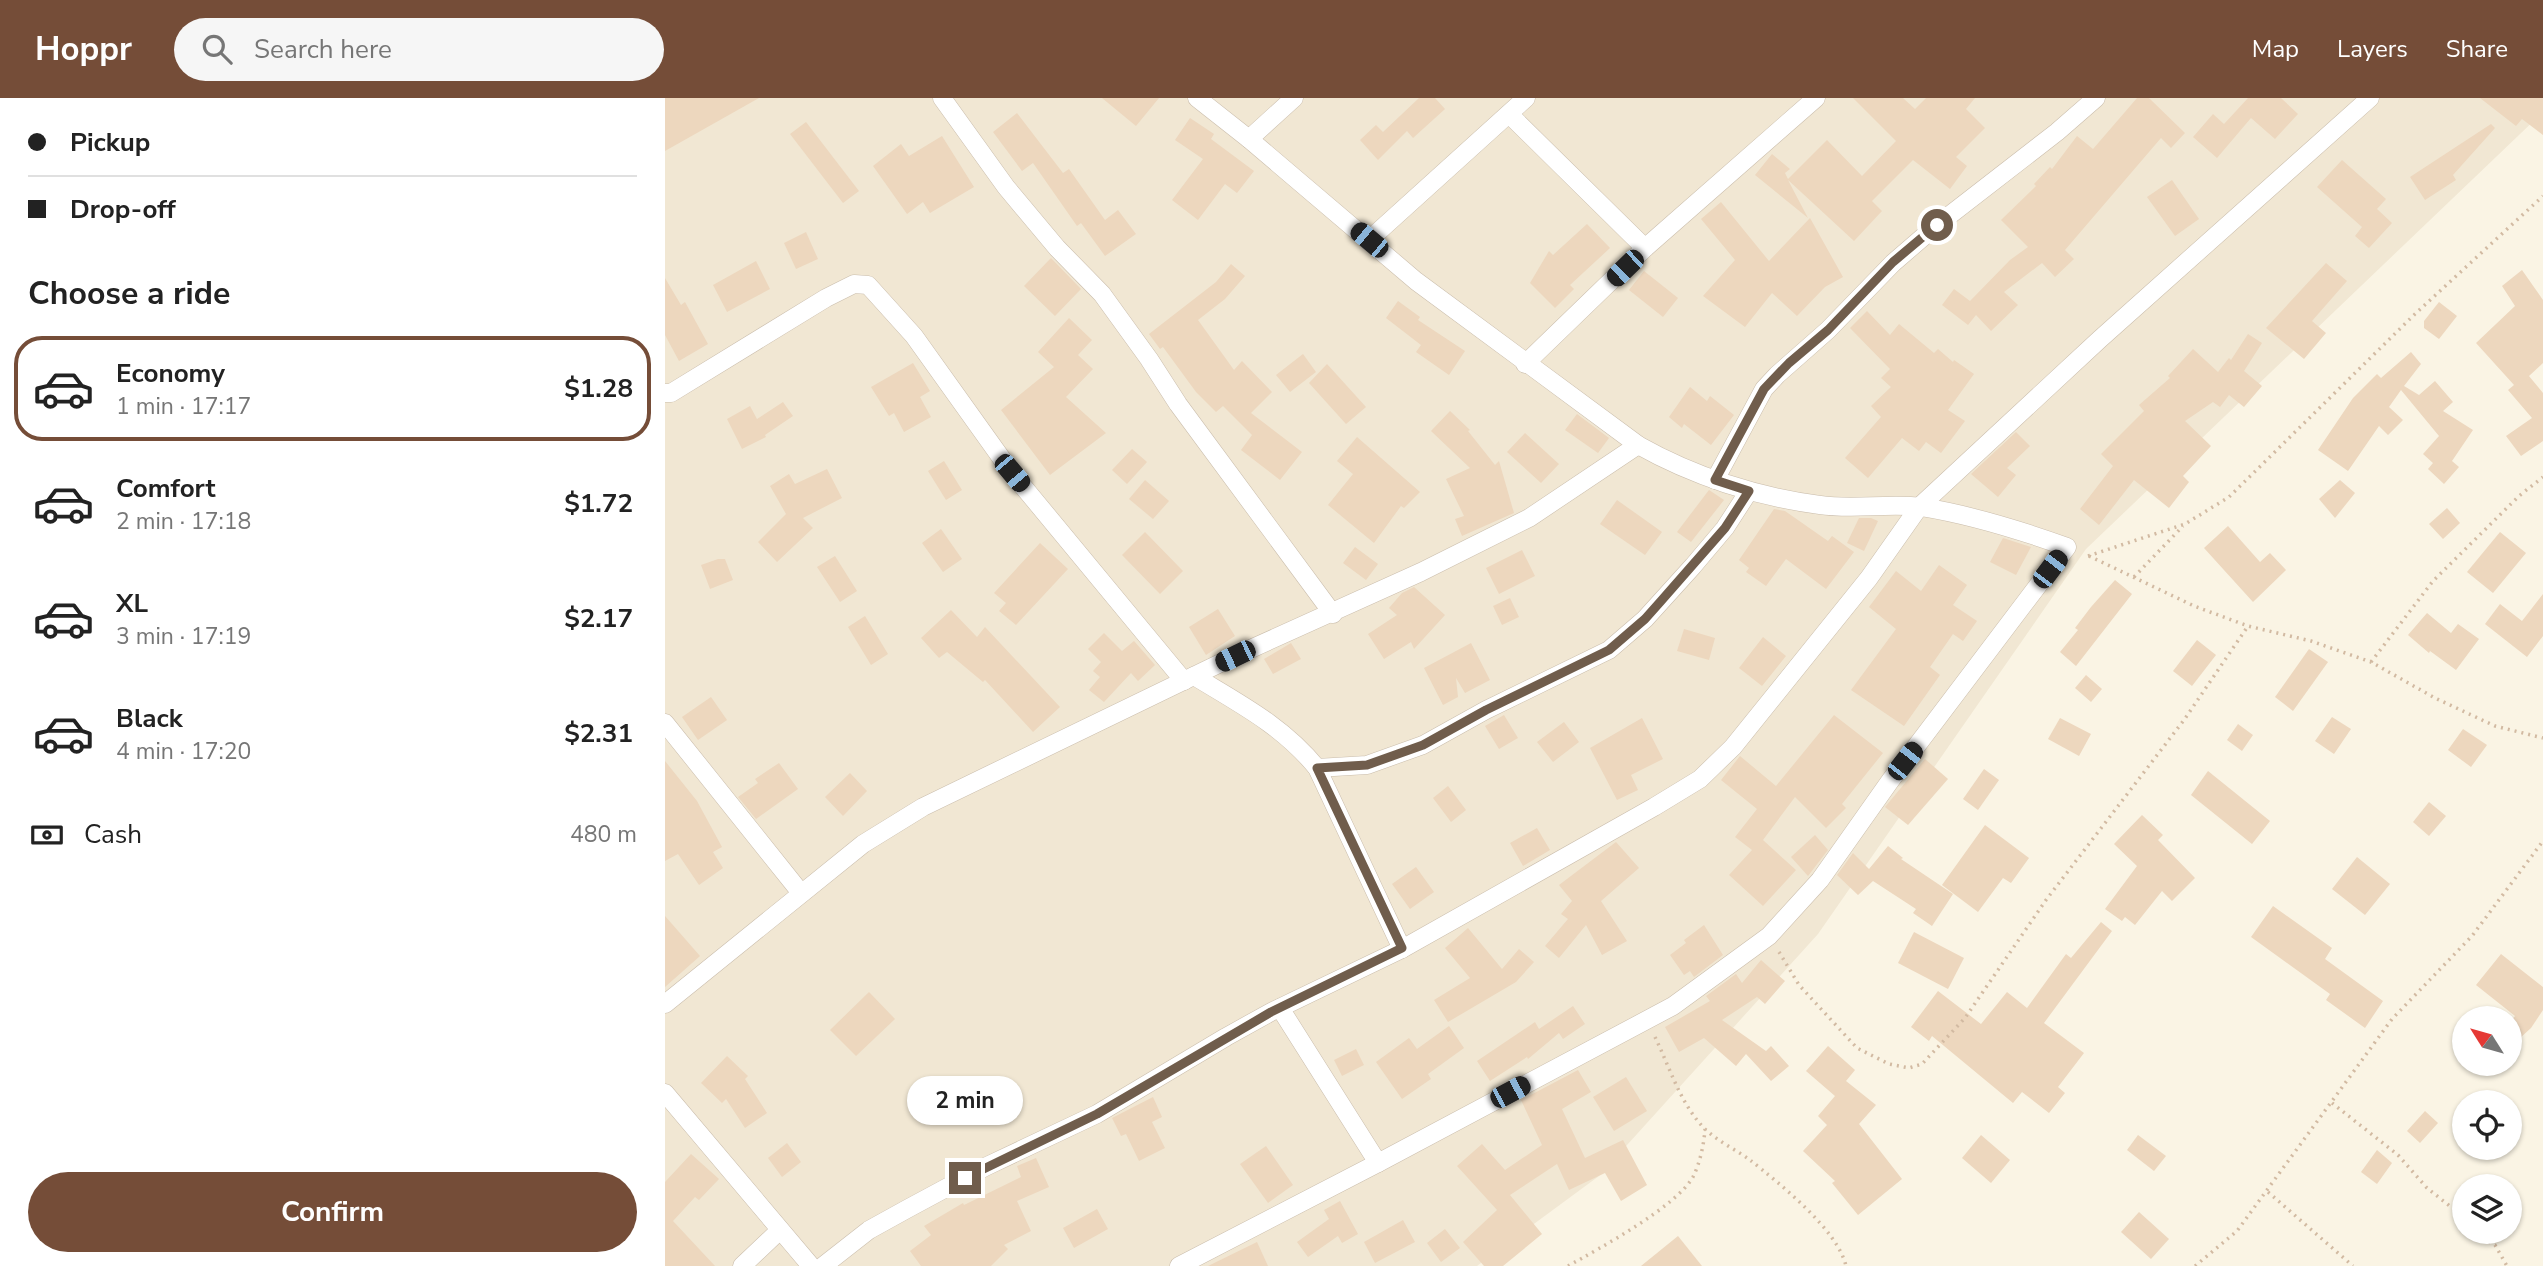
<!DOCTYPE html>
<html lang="en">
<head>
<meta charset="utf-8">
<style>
  body { margin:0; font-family:"Nunito Sans",sans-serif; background:#f6f6f6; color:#222; height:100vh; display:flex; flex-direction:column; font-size:26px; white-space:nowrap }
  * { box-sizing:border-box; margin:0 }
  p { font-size:23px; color:#767676 }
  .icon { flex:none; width:38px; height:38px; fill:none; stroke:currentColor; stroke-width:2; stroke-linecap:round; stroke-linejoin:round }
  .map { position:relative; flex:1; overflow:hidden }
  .sheet { display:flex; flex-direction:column; background:#fff; width:665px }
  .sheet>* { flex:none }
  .banner { display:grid; align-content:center; height:154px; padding:0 28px; background:#fff }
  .needle { width:46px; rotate:307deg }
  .tools { position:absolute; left:1787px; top:908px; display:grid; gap:14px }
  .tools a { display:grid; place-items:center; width:70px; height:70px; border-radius:50%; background:#fff; box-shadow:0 2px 5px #0004; font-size:35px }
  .end { position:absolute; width:32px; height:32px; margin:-16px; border:9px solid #705d4c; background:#fff; box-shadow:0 0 0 4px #fff }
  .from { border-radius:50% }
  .bubble { position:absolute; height:49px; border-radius:24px; background:#fff; box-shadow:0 2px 5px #0004; font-size:23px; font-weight:700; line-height:49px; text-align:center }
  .car { position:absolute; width:21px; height:42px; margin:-21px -10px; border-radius:9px; box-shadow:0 0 5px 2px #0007; background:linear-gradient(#222 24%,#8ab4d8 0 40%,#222 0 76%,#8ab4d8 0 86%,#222 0) }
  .banner b { display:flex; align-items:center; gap:24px; height:66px; font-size:26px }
  .banner b+b { border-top:2px solid #e0e0e0 }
  .banner i { width:18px; height:18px; background:#222 }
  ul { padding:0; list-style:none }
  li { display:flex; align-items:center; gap:21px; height:105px; margin:0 14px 10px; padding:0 14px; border:4px solid transparent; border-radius:28px }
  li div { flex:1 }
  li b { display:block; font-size:26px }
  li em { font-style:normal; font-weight:700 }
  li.selected { border-color:#754d38 }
  li>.icon { width:63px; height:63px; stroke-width:1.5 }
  h2 { padding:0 28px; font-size:32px; line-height:84px }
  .pay { display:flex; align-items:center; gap:18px; height:77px; padding:0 28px; font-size:26px }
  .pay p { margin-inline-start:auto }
  .action { display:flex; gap:14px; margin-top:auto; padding:14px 28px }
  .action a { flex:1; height:80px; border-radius:42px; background:#754d38; color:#fff; font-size:28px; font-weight:700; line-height:80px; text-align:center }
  header { display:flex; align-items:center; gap:42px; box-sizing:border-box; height:98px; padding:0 35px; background:#754d38; color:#fff }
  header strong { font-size:33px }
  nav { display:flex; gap:38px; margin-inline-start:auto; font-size:24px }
  .search { width:490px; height:63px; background:#f6f6f6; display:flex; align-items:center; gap:18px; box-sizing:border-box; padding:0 24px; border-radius:38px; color:#767676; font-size:26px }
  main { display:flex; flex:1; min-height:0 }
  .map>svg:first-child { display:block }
</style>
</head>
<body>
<header>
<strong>Hoppr</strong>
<div class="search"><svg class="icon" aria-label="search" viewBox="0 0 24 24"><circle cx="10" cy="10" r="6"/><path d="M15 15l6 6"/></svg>Search here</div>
<nav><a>Map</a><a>Layers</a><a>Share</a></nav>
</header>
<main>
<section class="sheet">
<div class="banner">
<b><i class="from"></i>Pickup</b>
<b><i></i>Drop-off</b>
</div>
<h2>Choose a ride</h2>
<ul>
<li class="selected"><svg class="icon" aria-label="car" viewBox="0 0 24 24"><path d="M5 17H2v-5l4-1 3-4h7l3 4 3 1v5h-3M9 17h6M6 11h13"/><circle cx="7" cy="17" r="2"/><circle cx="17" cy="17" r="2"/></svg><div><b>Economy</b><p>1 min · 17:17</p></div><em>$1.28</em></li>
<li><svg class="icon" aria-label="car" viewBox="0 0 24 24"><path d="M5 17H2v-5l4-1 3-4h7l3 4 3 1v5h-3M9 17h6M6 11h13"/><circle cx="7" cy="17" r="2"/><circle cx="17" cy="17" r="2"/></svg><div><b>Comfort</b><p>2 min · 17:18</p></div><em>$1.72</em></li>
<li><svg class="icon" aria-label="car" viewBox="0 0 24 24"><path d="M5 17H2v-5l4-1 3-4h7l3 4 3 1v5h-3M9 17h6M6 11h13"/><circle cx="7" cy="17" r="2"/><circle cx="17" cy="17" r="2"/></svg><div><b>XL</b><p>3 min · 17:19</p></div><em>$2.17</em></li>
<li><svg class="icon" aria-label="car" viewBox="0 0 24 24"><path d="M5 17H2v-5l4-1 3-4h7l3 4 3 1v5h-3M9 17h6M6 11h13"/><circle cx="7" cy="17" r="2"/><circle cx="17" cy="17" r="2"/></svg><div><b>Black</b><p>4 min · 17:20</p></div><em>$2.31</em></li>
</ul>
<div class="pay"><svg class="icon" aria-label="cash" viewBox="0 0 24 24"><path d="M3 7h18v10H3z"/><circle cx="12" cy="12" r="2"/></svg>Cash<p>480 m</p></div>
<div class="action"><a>Confirm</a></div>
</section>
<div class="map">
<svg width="1878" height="1168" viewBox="0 0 1878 1168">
  <rect width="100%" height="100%" fill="#faf4e4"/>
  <path fill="#f1e7d3" d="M0,0H1878V14L1421,451L1153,836L934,1078L812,1168H0Z"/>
  <g fill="#edd7be">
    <path d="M0,0H94L0,53Z"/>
    <path d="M437,0H494L471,28Z"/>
    <path d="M754,0H770L780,11L748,40L742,33L713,62L695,42L711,27L718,34Z"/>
    <path d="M1188,0H1238L1250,11L1261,0H1310L1301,11L1320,30L1291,59L1302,68L1285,91L1248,62L1207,103L1217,113L1189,143L1123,82L1143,120L1090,77L1107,56L1125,71L1120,75L1123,81L1162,42L1197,78L1231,43Z"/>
    <path d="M1472,0H1484L1520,35L1506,50L1496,40L1400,152L1409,161L1390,179L1377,165L1339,194L1353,207L1326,233L1311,217L1303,227L1277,207L1289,191L1305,203L1345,162L1363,149L1336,122L1371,88L1369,86L1385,69L1387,71L1412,38L1428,51Z"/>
    <path d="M1583,0H1616L1633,16L1610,41L1586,20L1552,60L1528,39L1548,16L1559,26Z"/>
    <path d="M1815,0H1878V37L1857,21L1851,28Z"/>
    <path d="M352,15L398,75L404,71L440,122L453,112L471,136L440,158L416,125L412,128L368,65L357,73L328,34Z"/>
    <path d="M525,20L549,36L546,41L589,73L572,95L560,86L533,122L507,102L538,61L510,42Z"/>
    <path d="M141,24L194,93L178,105L125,36Z"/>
    <path d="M1826,26L1830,30L1788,77L1791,82L1760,102L1745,79Z"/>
    <path d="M277,38L309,89L265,115L258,104L242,116L208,68L236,46L244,58Z"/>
    <path d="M1677,62L1721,101L1712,111L1727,125L1704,150L1690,138L1697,129L1652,89Z"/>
    <path d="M1507,82L1534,121L1510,138L1482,99Z"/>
    <path d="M1056,104L1104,163L1145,120L1178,179L1160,189L1132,218L1107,195L1080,229L1038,198L1070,162L1036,121Z"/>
    <path d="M922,126L945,150L905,187L909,191L890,210L865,185L884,153L888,157Z"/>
    <path d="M141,134L153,161L131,171L119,145Z"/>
    <path d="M386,160L416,191L390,218L359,188Z"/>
    <path d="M91,163L105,191L62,214L48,187Z"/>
    <path d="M1661,165L1682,183L1647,223L1661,235L1639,261L1601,230Z"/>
    <path d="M566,166L580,178L560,201L533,222L569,272L577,263L607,294L586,315L637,354L615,382L576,352L587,337L558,308L551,314L531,294L498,249L495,251L484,236L551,184Z"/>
    <path d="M1857,172L1878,202V265L1864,278L1878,295V343L1856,358L1841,338L1867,320L1843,292L1849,287L1811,245L1850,208L1837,188Z"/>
    <path d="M979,173L1013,200L998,219L964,192Z"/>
    <path d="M0,180L16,207L20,204L43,246L14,263L0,237Z"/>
    <path d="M733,203L755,219L753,222L800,253L784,277L751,254L756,247L721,220Z"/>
    <path d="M1774,204L1792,218L1774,241L1759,230V223Z"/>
    <path d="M1202,213L1225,237L1234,226L1269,255L1273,251L1288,264L1289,262L1309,276L1283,312L1300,323L1276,355L1261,344L1254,353L1237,340L1203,380L1180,360L1216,319L1206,308L1226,289L1216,280L1225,271L1185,230Z"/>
    <path d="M404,220L427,242L413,257L428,271L401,299L441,335L385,377L336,312L389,269L373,254Z"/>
    <path d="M1583,236L1597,245L1579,273L1597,288L1579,309L1564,297L1555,309L1548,304L1520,323L1546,348L1518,378L1524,384L1504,410L1469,382L1434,427L1415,411L1448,368L1436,356L1479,313L1474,307L1505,280L1503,278L1528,251L1553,274L1564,260L1566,262Z"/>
    <path d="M1746,254L1756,266L1739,288L1754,297L1770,283L1788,304L1778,313L1808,332L1787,363L1794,369L1779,386L1763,371L1768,365L1758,356L1774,338L1736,292L1724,309L1738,322L1723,337L1714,328L1683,373L1653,352L1688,300L1712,276L1716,280Z"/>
    <path d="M638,256L651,274L625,294L611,277Z"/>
    <path d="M248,265L265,293L255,299L266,319L239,334L229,315L224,318L206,289Z"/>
    <path d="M662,266L701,309L681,326L644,285Z"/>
    <path d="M1025,289L1042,303L1045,298L1069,317L1046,347L1019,326L1017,330L1004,319Z"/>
    <path d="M118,304L128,318L100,337L101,339L77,351L62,321L85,308L92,321Z"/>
    <path d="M785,313L805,332L803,333L830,367L834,363L849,415L797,438L790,421L799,418L781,381L805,370L766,333Z"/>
    <path d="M912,316L944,340L933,355L900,332Z"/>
    <path d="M1351,334L1365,348L1342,370L1351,377L1333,399L1306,376Z"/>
    <path d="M860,335L894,366L876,385L842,354Z"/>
    <path d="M692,339L755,394L739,410L736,408L709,445L663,407L688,376L672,363Z"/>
    <path d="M467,351L482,364L462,386L447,372Z"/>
    <path d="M279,363L297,392L281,402L263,373Z"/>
    <path d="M162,371L177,400L138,420L148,430L112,464L93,444L121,416L105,388L124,376L130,386Z"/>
    <path d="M480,382L504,403L488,421L464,401Z"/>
    <path d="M1675,382L1690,395L1670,420L1654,401Z"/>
    <path d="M1044,392L1059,402L1026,444L1012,434Z"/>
    <path d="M952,402L997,434L980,457L935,426Z"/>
    <path d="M1782,410L1795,425L1778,441L1764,426Z"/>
    <path d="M1109,411L1120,413L1163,443L1167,438L1189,454L1161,491L1121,461L1101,488L1081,474L1084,470L1074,462Z"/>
    <path d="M1194,420H1206L1213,423L1199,453L1182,445Z"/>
    <path d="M1563,428L1595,464L1605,455L1621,472L1588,504L1539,450Z"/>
    <path d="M276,431L297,461L278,474L257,445Z"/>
    <path d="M480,434L518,473L495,496L457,457Z"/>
    <path d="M1835,434L1861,455L1828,495L1802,474Z"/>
    <path d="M1338,440L1366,449L1351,477L1325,464Z"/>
    <path d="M375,445L403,471L351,527L334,513L341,505L329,495Z"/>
    <path d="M690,449L713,466L701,482L678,465Z"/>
    <path d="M857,452L870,478L834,496L821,470Z"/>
    <path d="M170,458L192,493L175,504L152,469Z"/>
    <path d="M53,461H60L68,482L45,491L36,467Z"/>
    <path d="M1274,467L1302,487L1288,507L1312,523L1298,543L1288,536L1265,569L1275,577L1239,628L1186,592L1231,531L1204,509L1231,473L1256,493Z"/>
    <path d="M1450,482L1467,496L1411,568L1395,554L1413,532L1410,530L1426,509Z"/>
    <path d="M749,489L780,517L749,551L746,544L719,561L703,536L732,517L724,510L737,495Z"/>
    <path d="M1878,496V538L1862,559L1820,526L1835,506L1857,523Z"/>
    <path d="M845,500L854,519L837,527L828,508Z"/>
    <path d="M553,511L570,538L541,557L524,529Z"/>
    <path d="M286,512L312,539L320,529L395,609L368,634L320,582L318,584L282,554L274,560L256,540Z"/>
    <path d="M1762,515L1786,535L1793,526L1814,541L1791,572L1765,553L1764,555L1743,537Z"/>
    <path d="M200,518L223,556L206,567L183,529Z"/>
    <path d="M1019,531L1050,540L1044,562L1012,553Z"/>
    <path d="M439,535L457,553L469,543L490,567L473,583L466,575L439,604L424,592L435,579L428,573L436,564L423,551Z"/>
    <path d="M1098,539L1121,558L1097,588L1074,570Z"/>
    <path d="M1532,542L1551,557L1527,588L1508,573Z"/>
    <path d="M626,545L636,561L608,576L599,561Z"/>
    <path d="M806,545L825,582L800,595L791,580L793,599L778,607L759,570Z"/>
    <path d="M1644,551L1663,564L1628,613L1610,599Z"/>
    <path d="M1421,577L1437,591L1426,604L1410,590Z"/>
    <path d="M46,599L62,622L33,642L17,619Z"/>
    <path d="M839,617L853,640L834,651L820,628Z"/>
    <path d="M1169,617L1218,655L1177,706L1181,710L1161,730L1130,699L1098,742L1131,772L1098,808L1064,777L1087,752L1070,739L1092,711L1056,682L1075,658L1111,688Z"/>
    <path d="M1667,619L1686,631L1669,656L1650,643Z"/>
    <path d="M977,620L998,661L966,677L973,692L952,702L925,650Z"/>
    <path d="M1395,620L1426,636L1414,658L1383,641Z"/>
    <path d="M899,624L914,644L888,664L872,644Z"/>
    <path d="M1573,626L1588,637L1577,653L1562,642Z"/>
    <path d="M1798,631L1822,647L1806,669L1783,652Z"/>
    <path d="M1260,661L1283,681L1243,727L1220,709Z"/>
    <path d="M0,663L32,703L57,749L48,754L58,770L34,787L13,756L0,763Z"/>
    <path d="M114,665L133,691L91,721L73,699L93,685L90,681Z"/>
    <path d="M1319,671L1334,682L1313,712L1298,701Z"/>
    <path d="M1543,673L1605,723L1587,746L1526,697Z"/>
    <path d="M185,675L202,693L178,718L160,699Z"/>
    <path d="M783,688L801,712L786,724L768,700Z"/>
    <path d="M1764,704L1781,718L1764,738L1748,724Z"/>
    <path d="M1477,717L1498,737L1493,742L1530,780L1507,803L1497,793L1470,827L1460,819L1457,823L1440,811L1472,768L1449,746Z"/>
    <path d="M1320,727L1364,760L1346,785L1338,780L1313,814L1277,787Z"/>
    <path d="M872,730L885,752L858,768L845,745Z"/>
    <path d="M1150,737L1163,752L1143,778L1126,759Z"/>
    <path d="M951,744L974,770L936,803L962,843L937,857L921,827L894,860L880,848L903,821L896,816L907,803L894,787Z"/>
    <path d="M1223,748L1238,760L1236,761L1288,796L1267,828L1248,815L1251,811L1208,783L1193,797L1172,777L1188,755L1204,771Z"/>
    <path d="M1692,759L1725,786L1700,817L1667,791Z"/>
    <path d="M751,769L769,794L745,811L727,786Z"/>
    <path d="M1608,808L1667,850L1660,861L1718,903L1700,930L1661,902L1665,896L1586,839Z"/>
    <path d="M0,818L35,858L0,889Z"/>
    <path d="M1436,824L1447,833L1379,925L1419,955L1393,989L1400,995L1384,1015L1357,994L1348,1005L1267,938L1264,943L1246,929L1273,893L1316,926L1342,894L1362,910L1401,856L1406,860Z"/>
    <path d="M1039,827L1058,857L1029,879L1025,873L1019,877L1005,857L1021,845L1019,842Z"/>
    <path d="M803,830L837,871L854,851L869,864L851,884L783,924L769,902L805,880L780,850Z"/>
    <path d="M1249,834L1299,860L1283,891L1233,865Z"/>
    <path d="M1836,856L1878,889V912L1866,930L1844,950V926L1850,918L1811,887Z"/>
    <path d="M1096,862L1120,883L1100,906L1092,899L1057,922L1101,953L1106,948L1124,968L1106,983L1081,956L1071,968L1039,940L1014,954L1000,929L1045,903L1041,898L1071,876L1077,885Z"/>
    <path d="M204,894L230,921L191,958L165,932Z"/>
    <path d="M908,908L920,926L898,941L894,935L863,961L862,959L825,983L812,963L870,924L874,931Z"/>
    <path d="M784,928L799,950L763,976L766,981L737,1001L711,964L744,940L752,951Z"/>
    <path d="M1163,948L1190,972L1181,983L1211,1007L1194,1026L1237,1081L1193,1117L1167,1085L1170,1083L1138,1053L1162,1027L1153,1018L1170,998L1141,973Z"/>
    <path d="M691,951L699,967L677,978L669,962Z"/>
    <path d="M62,958L83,978L80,981L102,1015L80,1030L61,1001L57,1005L36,985Z"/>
    <path d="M913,972L926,994L897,1011L920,1060L958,1042L982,1087L956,1103L940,1075L904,1092L892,1066L845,1097L877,1136L838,1168H819L798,1144L832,1112L792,1068L817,1046L840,1072L877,1047L856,1002Z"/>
    <path d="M961,979L982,1013L949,1033L928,999Z"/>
    <path d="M488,999L497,1019L487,1024L500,1050L474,1063L461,1036L456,1038L447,1020Z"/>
    <path d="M1760,1013L1773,1025L1755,1045L1742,1033Z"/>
    <path d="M1316,1037L1345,1062L1326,1085L1297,1060Z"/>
    <path d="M1473,1037L1501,1058L1489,1073L1462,1052Z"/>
    <path d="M122,1045L136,1064L117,1079L103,1060Z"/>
    <path d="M601,1048L628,1087L603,1105L575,1066Z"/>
    <path d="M1712,1052L1727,1065L1712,1086L1696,1074Z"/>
    <path d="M26,1056L54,1081L34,1102L30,1099L8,1123L50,1168H0V1084Z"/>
    <path d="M371,1060L384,1089L352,1103L366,1133L339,1147L343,1151L326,1168H256L245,1153L266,1137L259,1128L298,1105L299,1107L356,1079L352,1068Z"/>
    <path d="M675,1103L693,1136L677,1145L673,1138L643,1159L632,1144L664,1121L659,1112Z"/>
    <path d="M432,1111L443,1131L409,1150L398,1130Z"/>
    <path d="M1474,1114L1504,1141L1486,1161L1456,1134Z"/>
    <path d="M738,1122L750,1144L710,1165L699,1144Z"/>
    <path d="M780,1131L795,1150L776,1164L762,1145Z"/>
    <path d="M1013,1138L1037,1168H976Z"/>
    <path d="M592,1144L603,1168H543Z"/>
  </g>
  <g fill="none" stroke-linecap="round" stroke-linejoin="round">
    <g stroke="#cabdac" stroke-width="19">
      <g id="minor">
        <path d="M277,0L341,89L392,150L437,196L484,261L513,306L668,516"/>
        <path d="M532,0L584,41L751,183L973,347C1028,378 1092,399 1155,407C1188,412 1223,405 1257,409C1306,417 1355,432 1402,449L1225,683L1155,782L1104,838L1008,908L713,1065L615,910"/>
        <path d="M844,16L980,150"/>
        <path d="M584,41L629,0"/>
        <path d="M704,142L861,0"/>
        <path d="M860,266L980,150L1151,0"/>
        <path d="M0,295H6L161,200L189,186L203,187L249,238L347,375L519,583"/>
        <path d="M1050,382L1099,291L1112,277L1163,232L1228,165L1272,127L1392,34L1431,0"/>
        <path d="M529,578C575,606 618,628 652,670L737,851"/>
        <path d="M0,625L136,795"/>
        <path d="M652,670L702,667L758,647L821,612L944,552L980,521L1028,468L1060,430L1084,393"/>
        <path d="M0,906L198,746L258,709L570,558L756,474L864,420L973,347"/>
        <path d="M0,995L146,1168"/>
        <path d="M77,1168L115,1132"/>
        <path d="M158,1168L204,1132L242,1111L320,1069L432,1016L561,939L606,914L737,851L989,709L1035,681L1068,649L1204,480L1254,409L1435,241L1705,0"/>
        <path d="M514,1168L713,1065"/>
      </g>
    </g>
    <g stroke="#d2baa2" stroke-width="3.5" stroke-dasharray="2 5" stroke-linecap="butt">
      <path d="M1423,458L1520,426L1564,399L1750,216L1878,98"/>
      <path d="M1424,458L1529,508L1583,528L1646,543L1706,564L1770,600L1830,628L1878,640"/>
      <path d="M1469,479L1518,428"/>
      <path d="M1706,564L1768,483L1854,398L1878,379"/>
      <path d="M1114,854L1134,887L1192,950L1224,966L1244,970L1257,966L1300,920L1381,802L1519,622L1583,528"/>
      <path d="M990,939C1005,970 1014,1002 1037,1028C1050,1042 1070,1051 1085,1062C1114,1085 1173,1132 1181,1168"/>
      <path d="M1667,1005L1733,1057L1762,1090L1796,1117L1799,1123"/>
      <path d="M1603,1094L1688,1168"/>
      <path d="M1805,1134L1830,1147L1842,1168"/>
      <path d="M903,1168C935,1150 1011,1109 1028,1079C1035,1065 1039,1046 1040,1031"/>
      <path d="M1530,1168L1572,1133L1727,921L1807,838L1878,743"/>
    </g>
    <use href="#minor" stroke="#fff" stroke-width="18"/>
  </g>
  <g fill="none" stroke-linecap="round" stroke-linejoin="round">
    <path stroke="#705d4c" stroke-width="9" d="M300,1080L432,1016L606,914L737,850L652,670L702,667L758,647L821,612L944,552L980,521L996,503L1060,430L1084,393L1050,382L1099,291L1124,265L1163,232L1228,164L1272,127"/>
  </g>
</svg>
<div class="tools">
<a><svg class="needle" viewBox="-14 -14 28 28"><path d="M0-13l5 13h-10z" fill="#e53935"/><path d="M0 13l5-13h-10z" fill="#767676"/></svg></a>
<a><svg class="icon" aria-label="locate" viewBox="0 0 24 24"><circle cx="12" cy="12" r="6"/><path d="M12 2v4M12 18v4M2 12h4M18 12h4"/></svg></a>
<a><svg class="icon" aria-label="layers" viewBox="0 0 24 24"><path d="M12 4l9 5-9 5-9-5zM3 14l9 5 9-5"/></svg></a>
</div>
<i class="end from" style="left:1272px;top:127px"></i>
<i class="end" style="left:300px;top:1080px"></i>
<div class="bubble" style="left:242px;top:978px;width:116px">2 min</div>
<i class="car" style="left:704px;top:142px;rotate:310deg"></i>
<i class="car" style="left:960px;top:170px;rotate:226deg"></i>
<i class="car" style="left:347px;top:375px;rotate:140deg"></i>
<i class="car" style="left:1385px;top:471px;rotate:37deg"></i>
<i class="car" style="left:570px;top:558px;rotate:244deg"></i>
<i class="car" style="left:1240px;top:663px;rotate:38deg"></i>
<i class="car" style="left:845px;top:994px;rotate:62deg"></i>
</div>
</main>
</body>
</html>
